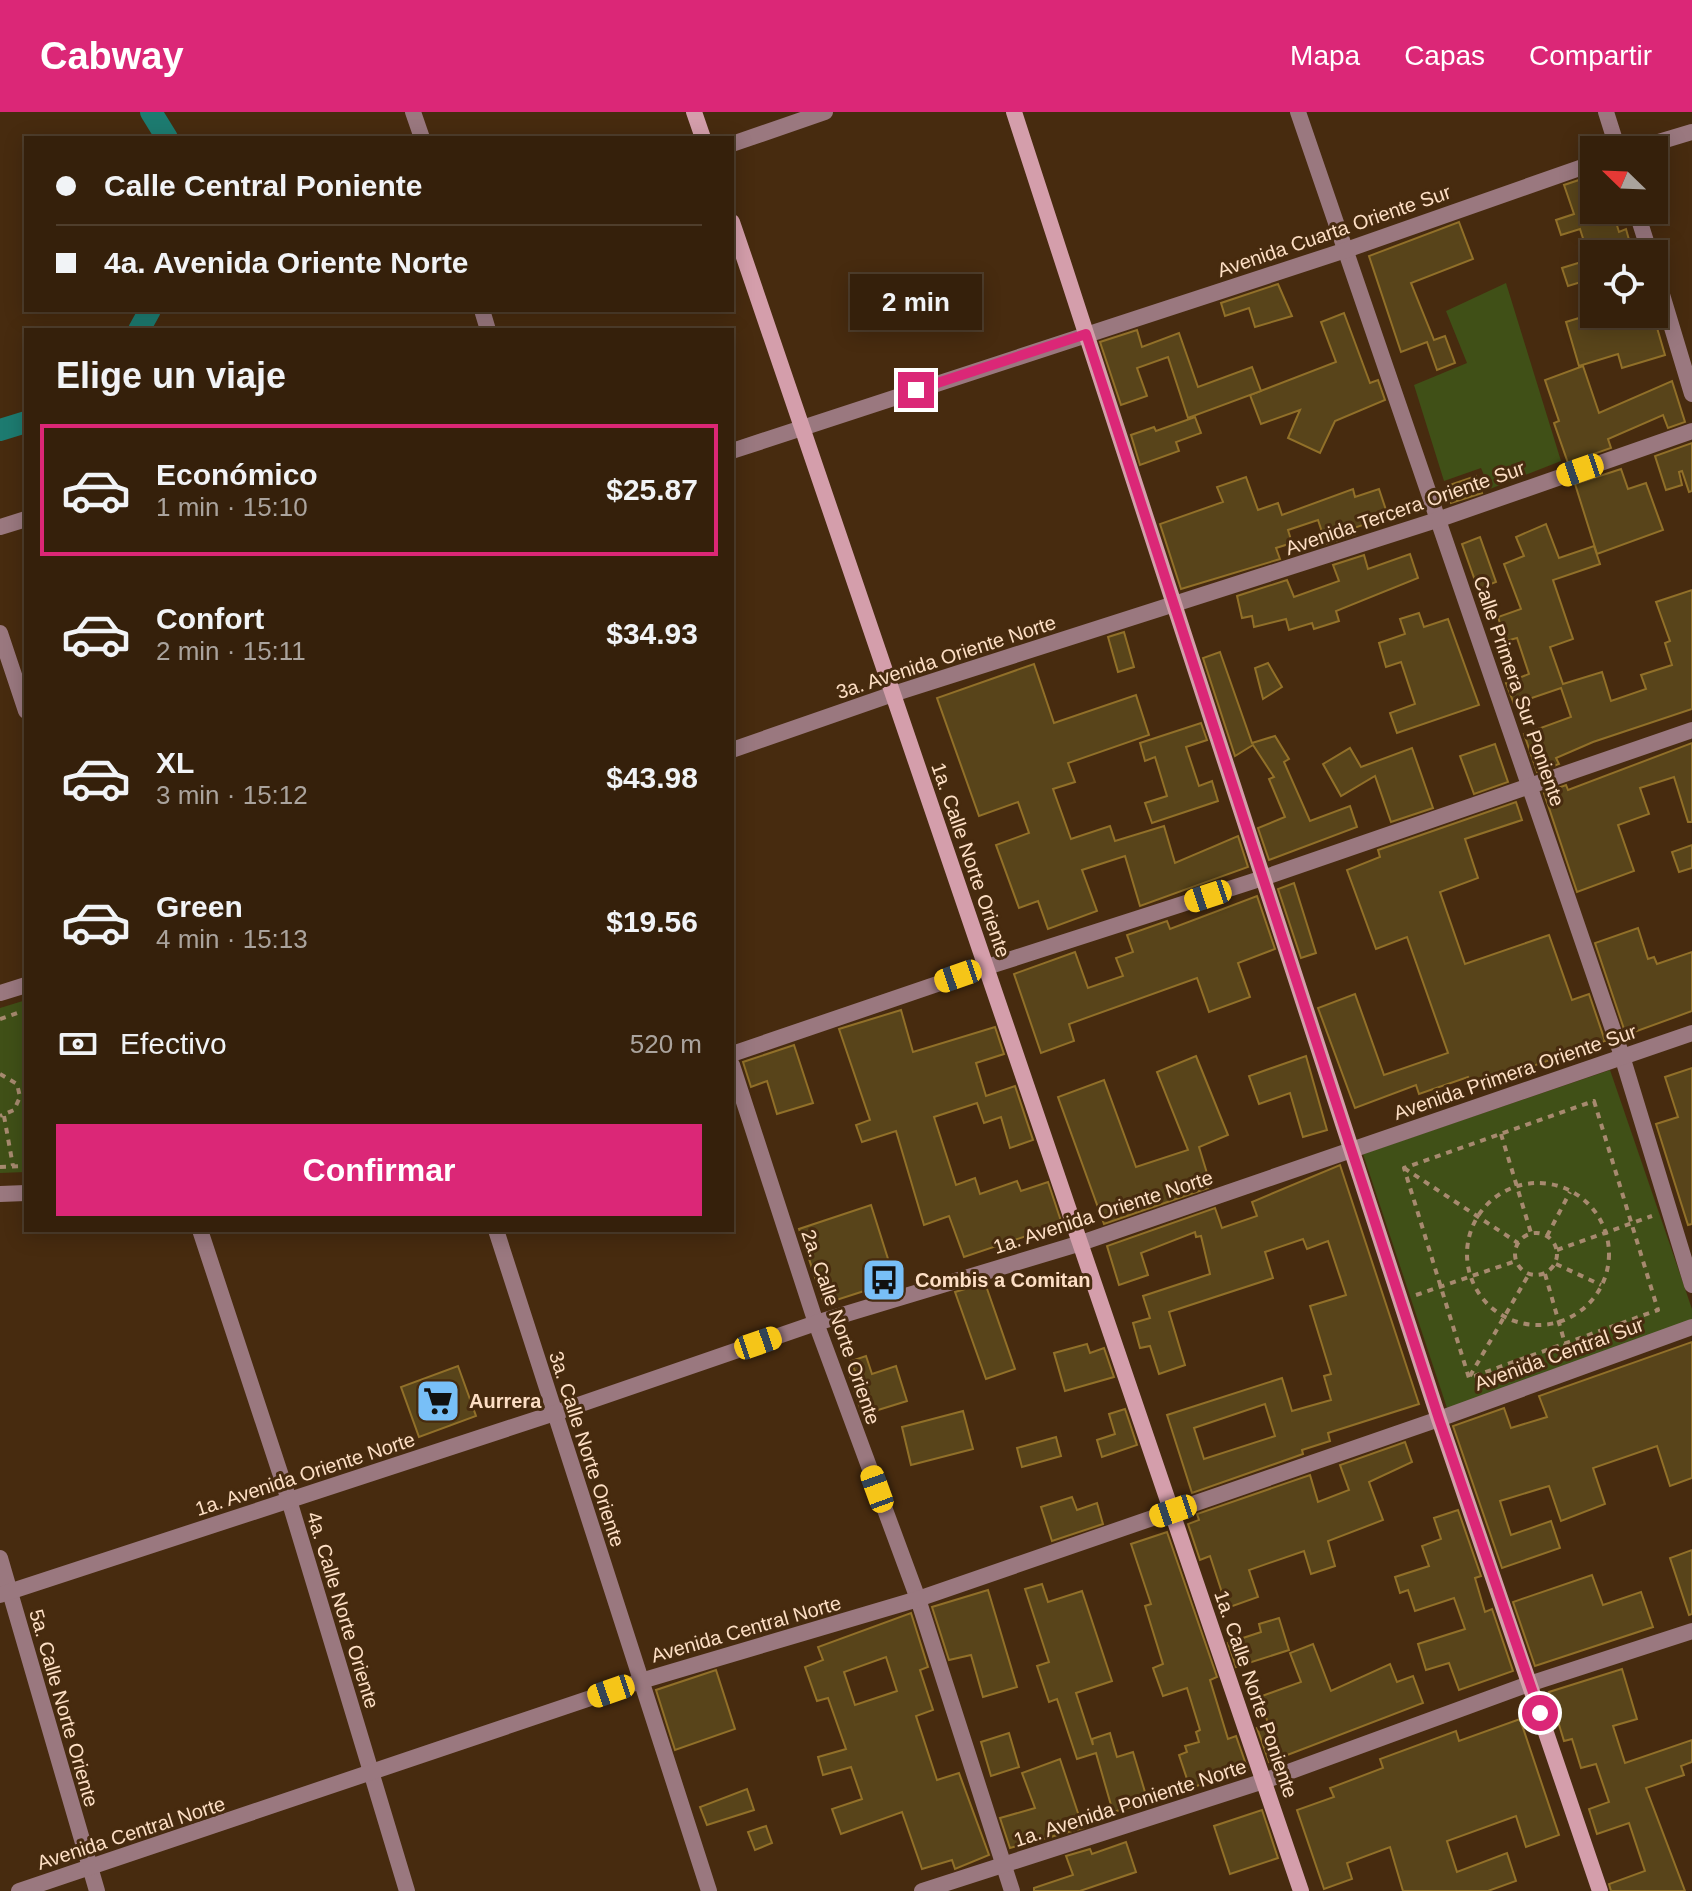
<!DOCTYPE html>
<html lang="es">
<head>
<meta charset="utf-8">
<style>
  body { margin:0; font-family:Helvetica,sans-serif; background:#3d2814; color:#f1f3f6; height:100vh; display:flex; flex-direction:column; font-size:30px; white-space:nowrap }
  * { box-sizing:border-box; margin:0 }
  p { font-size:26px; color:#aaa39d }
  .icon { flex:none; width:44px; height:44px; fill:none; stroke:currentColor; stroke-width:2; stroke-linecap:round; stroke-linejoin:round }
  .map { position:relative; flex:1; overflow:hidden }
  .side { position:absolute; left:24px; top:216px; width:710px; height:904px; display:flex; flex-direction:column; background:#35200b; border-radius:0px; box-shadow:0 4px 20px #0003,0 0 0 2px #4f3e2c }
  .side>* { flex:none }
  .banner { position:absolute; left:24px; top:24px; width:710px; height:176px; border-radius:0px; box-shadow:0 4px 20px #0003,0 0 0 2px #4f3e2c; display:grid; align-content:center; height:176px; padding:0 32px; background:#35200b }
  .needle { width:52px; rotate:293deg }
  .buttons { position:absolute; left:1580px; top:24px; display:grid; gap:16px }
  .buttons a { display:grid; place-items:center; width:88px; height:88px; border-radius:0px; background:#35200b; box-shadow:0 4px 20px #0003,0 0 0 2px #4f3e2c; font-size:40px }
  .end { position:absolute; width:36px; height:36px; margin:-18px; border:10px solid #db2777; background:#fff; box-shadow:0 0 0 4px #fff }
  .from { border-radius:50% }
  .bubble { position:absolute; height:56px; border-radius:0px; background:#35200b; box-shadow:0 4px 20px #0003,0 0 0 2px #4f3e2c; font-size:26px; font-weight:700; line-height:56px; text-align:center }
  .car { position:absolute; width:24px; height:48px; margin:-24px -12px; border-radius:10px; box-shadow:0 0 6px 2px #0007; background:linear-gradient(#f5c518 24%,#345 0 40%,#f5c518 0 76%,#345 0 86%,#f5c518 0) }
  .banner b { display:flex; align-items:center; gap:28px; height:76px; font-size:30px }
  .banner b+b { border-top:2px solid #4f3e2c }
  .banner i { width:20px; height:20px; background:#f1f3f6 }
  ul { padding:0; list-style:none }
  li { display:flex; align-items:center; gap:24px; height:132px; margin:0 16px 12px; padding:0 16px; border:4px solid transparent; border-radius:0px }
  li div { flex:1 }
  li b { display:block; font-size:30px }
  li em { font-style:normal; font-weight:700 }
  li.selected { border-color:#db2777 }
  li>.icon { width:72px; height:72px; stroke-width:1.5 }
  h2 { padding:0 32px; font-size:36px; line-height:96px }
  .pay { display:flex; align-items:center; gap:20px; height:88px; padding:0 32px; font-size:30px }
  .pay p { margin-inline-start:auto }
  .primary-button { display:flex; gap:16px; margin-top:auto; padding:16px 32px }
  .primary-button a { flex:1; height:92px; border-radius:0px; background:#db2777; color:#fff; font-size:32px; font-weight:700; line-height:92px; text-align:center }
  header { display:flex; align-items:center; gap:48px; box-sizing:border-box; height:112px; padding:0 40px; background:#db2777; color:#fff }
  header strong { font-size:38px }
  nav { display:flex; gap:44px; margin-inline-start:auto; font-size:28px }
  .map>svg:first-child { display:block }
</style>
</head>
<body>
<header>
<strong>Cabway</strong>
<nav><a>Mapa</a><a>Capas</a><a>Compartir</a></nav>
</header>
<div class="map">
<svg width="1692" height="1779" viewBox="0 0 1692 1779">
  <rect width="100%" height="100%" fill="#472b0f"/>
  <g fill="#405017">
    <path d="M1506,171L1561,349L1490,377L1481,356L1444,369L1414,273L1467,251L1446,199Z"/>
    <path d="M26,888V1060L0,1061V896Z"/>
    <path d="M1610,958L1692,1197V1209L1448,1299L1363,1042Z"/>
  </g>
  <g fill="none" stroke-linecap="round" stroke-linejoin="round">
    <g stroke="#1d7b70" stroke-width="22">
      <path d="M151,0L167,26"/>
      <path d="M139,218L150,198"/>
      <path d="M0,318L26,310"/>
    </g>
  </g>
  <g fill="#58441a" stroke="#917029" stroke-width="2" fill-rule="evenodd">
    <path d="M1594,63V98H1602L1606,110L1615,107L1619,120L1626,117L1633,142H1588L1580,117L1561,123L1556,108L1574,102L1564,73Z"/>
    <path d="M1459,110L1473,147L1411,171L1434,228L1445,224L1455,251L1437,258L1427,230L1401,240L1369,144Z"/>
    <path d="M1594,146V166L1568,174L1562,156Z"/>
    <path d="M1278,172L1292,204L1255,215L1249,196L1225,204L1221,191Z"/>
    <path d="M1344,201L1370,271L1378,268L1385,288L1335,309L1320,341L1288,326L1300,298L1261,312L1250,283L1336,250L1321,210Z"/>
    <path d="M1592,202H1653L1665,243L1622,256L1618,242L1579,254L1566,210Z"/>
    <path d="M1137,218L1142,235L1179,221L1198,275L1252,255L1261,279L1188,306L1168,245L1137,256L1147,284L1121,293L1100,230Z"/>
    <path d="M1583,254L1599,301L1672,269L1685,310L1668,316L1663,303L1608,327L1611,336L1568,351L1554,311L1559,309L1545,268Z"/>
    <path d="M1195,305L1201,321L1176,330L1179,339L1140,353L1131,323L1154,315L1156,319Z"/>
    <path d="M1692,331V379L1689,380L1682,359L1679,360L1682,373L1666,378L1655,344Z"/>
    <path d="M1621,357L1628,377L1646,371L1663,418L1597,442L1575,372Z"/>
    <path d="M1476,364L1482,381L1451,391L1447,374Z"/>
    <path d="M1246,365L1258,398L1278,391L1282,403L1353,377L1355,385L1379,377L1388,404L1354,416L1356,422L1326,432L1318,408L1288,418L1292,431L1276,436L1280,447L1181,477L1160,412L1223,390L1217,375Z"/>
    <path d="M1546,412L1559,446L1594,434L1600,452L1553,468L1573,527L1550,535L1563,572L1602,560L1611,589L1646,577L1641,563L1672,553L1665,531L1670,529L1656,490L1692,478V597L1593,630L1556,646L1559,652L1537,660L1524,622L1571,605L1561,576L1514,592L1506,571L1529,562L1517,526L1506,529L1498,505L1521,497L1504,452L1524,444L1516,425Z"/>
    <path d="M1480,425L1496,470L1478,477L1462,432Z"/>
    <path d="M1410,442L1418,466L1336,499L1339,509L1314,517L1312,511L1289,518L1286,507L1254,515L1252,504L1242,506L1237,484L1287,468L1294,485L1339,469L1333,453L1364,443L1368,457Z"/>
    <path d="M1419,501L1424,515L1448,507L1479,593L1397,621L1390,601L1415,592L1401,550L1386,555L1379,531L1405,522L1400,507Z"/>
    <path d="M1124,520L1134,555L1118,560L1108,525Z"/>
    <path d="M1220,540L1252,631L1275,624L1289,647L1284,650L1310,709L1350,694L1357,715L1269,748L1258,716L1285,705L1269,667L1274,665L1253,633L1235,644L1203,546Z"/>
    <path d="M1268,551L1282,575L1263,587L1255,556Z"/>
    <path d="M1034,552L1054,611L1136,583L1149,623L1068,651L1075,670L1053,677L1071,727L1110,714L1115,729L1164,714L1175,751L1238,724L1248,755L1140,794L1125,744L1082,758L1097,799L1048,817L1038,789L1019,796L996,733L1029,721L1018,690L979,704L937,586Z"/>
    <path d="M1201,611L1207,628L1186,635L1199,674L1212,669L1218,689L1152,711L1145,691L1167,684L1155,645L1145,649L1140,631Z"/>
    <path d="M1692,631V710H1688L1674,665L1640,676L1649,702L1618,713L1634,759L1577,780L1544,681L1566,673L1568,678Z"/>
    <path d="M1495,632L1508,670L1474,682L1460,644Z"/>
    <path d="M1350,636L1361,655L1412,636L1433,696L1391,710L1375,664L1341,684L1323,652Z"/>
    <path d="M1516,690L1522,708L1465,727L1478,766L1440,780L1465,852L1549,823L1572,888L1589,882L1605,929L1472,975L1468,965L1419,982L1416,973L1355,996L1318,896L1355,882L1384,963L1448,941L1407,825L1376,837L1347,758L1380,745L1378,738Z"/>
    <path d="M1692,733V756L1679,760L1672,740Z"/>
    <path d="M1294,771L1316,841L1301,846L1278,777Z"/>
    <path d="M1257,784L1275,837L1238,851L1250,885L1209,900L1197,866L1069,912L1074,929L1041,941L1014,862L1075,840L1088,876L1123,864L1116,846L1133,840L1127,823L1167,809L1170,817Z"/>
    <path d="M1638,816L1648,847L1654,845L1657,852L1692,840V899L1626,923L1595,831Z"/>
    <path d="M901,898L913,940L995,915L1004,942L976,951L986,984L1015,974L1033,1028L1010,1036L1001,1005L984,1011L977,991L934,1005L956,1073L975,1066L980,1082L1017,1069L1021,1079L1048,1070L1062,1112L964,1145L949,1104L924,1113L896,1019L862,1030L856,1013L870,1008L839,917Z"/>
    <path d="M794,933L813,991L777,1002L767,969L751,975L743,950Z"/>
    <path d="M1196,944L1228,1023L1199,1035L1210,1071L1207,1072L1208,1076L1104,1112L1058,985L1104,968L1136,1055L1188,1038L1157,960Z"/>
    <path d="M1306,944L1327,1018L1303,1025L1290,981L1259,992L1249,964Z"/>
    <path d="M1692,956V1112L1688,1113L1656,1012L1678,1005L1665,965Z"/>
    <path d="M1340,1053L1419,1292L1328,1321L1330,1329L1302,1338L1303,1342L1192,1381L1167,1303L1282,1266L1292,1299L1331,1288L1324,1264L1331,1262L1310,1194L1346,1183L1328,1129L1307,1137L1303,1127L1265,1140L1273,1166L1169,1200L1185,1253L1159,1262L1150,1234L1140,1236L1133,1211L1150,1206L1143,1184L1210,1162L1201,1124L1196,1125L1195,1120L1141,1141L1148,1163L1119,1173L1107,1134L1215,1096L1222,1116L1257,1104L1252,1090ZM1265,1292L1275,1324L1204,1347L1194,1316Z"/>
    <path d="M871,1093L895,1169L824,1192L799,1117Z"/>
    <path d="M985,1171L1015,1257L986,1267L955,1180Z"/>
    <path d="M1692,1230V1366L1670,1374L1657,1334L1593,1356L1605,1392L1561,1409L1549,1374L1500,1389L1511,1423L1551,1409L1560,1436L1502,1456L1453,1314L1504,1296L1511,1316L1547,1305L1539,1284Z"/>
    <path d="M1087,1232L1090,1241L1104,1236L1114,1265L1065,1279L1054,1241Z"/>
    <path d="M866,1244L872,1262L896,1254L907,1289L862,1303L849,1261L855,1259L851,1249Z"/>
    <path d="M458,1254L476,1304L419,1325L401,1275Z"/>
    <path d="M1125,1297L1137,1333L1102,1345L1097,1328L1115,1322L1109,1302Z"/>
    <path d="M963,1299L973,1337L911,1353L902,1315Z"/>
    <path d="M1056,1325L1061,1344L1022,1355L1017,1336Z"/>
    <path d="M1405,1330L1412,1350L1369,1370L1383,1408L1328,1429L1335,1454L1311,1462L1304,1439L1249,1458L1258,1485L1227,1496L1210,1444L1200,1448L1188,1412L1199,1408L1197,1402L1310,1363L1318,1390L1349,1378L1340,1353Z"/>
    <path d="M1072,1385L1077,1398L1097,1391L1103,1412L1052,1429L1041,1395Z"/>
    <path d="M1458,1398L1481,1464L1475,1466L1485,1500L1492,1497L1513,1559L1459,1578L1449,1551L1426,1558L1418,1532L1465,1517L1454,1486L1415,1499L1408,1478L1400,1481L1395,1465L1429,1454L1422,1434L1441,1427L1434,1406Z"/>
    <path d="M1167,1420L1217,1565L1210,1568L1228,1627L1236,1624L1248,1658L1190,1676L1179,1643L1187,1640L1185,1634L1199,1630L1196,1620L1200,1618L1187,1576L1163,1584L1153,1556L1163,1552L1145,1494L1151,1492L1131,1432Z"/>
    <path d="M1692,1438V1502L1689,1503L1670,1446Z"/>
    <path d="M1592,1463L1603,1493L1641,1480L1653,1515L1535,1554L1513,1490Z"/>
    <path d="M1042,1472L1048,1490L1082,1479L1112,1569L1076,1581L1093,1633L1092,1627L1110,1621L1117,1645L1133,1640L1148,1690L1113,1700L1096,1641L1077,1647L1057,1587L1049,1590L1037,1554L1049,1550L1025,1477Z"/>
    <path d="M988,1478L1017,1575L983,1585L971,1543L949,1548L932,1495Z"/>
    <path d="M911,1501L928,1555L920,1558L933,1598L916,1604L937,1668L959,1661L989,1743L955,1757L952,1748L922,1757L902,1700L841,1722L832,1697L862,1687L851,1655L823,1663L818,1645L846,1637L828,1586L817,1589L805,1555L823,1548L818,1535ZM886,1545L897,1579L855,1593L844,1560Z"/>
    <path d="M1279,1506L1289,1538L1236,1555L1228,1531L1261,1520L1259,1512Z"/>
    <path d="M1313,1532L1331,1579L1390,1552L1397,1570L1413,1564L1423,1591L1269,1650L1257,1616L1268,1611L1259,1585L1301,1570L1290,1541Z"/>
    <path d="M1622,1557L1637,1607L1613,1614L1625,1651L1692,1628V1650L1681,1654L1684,1663L1646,1676L1685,1779H1611L1609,1772L1645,1759L1629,1711L1597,1722L1589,1697L1609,1690L1596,1652L1581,1656L1572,1627L1564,1629L1549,1580Z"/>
    <path d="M716,1558L735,1617L675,1638L656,1578Z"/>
    <path d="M1520,1607L1559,1723L1526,1735L1516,1704L1447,1729L1457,1760L1507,1741L1516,1769L1488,1779H1403L1390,1735L1347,1751L1352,1767L1324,1777L1297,1698L1334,1685L1330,1676L1383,1656L1380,1647L1456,1619L1459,1629Z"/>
    <path d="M1009,1621L1019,1655L991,1664L981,1630Z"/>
    <path d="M1060,1647L1083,1716L1010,1736L1000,1706L1035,1696L1022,1661Z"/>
    <path d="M747,1677L754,1698L707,1713L700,1695Z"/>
    <path d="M1262,1698L1278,1746L1230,1762L1214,1714Z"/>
    <path d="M766,1714L772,1731L755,1738L748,1720Z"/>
    <path d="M1126,1730L1136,1760L1080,1779H1034V1776L1073,1763L1066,1744L1090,1737L1092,1742Z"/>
  </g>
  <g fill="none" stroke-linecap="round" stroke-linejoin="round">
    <g stroke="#a78a6f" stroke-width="4" stroke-dasharray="6 6" stroke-linecap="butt">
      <path d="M0,907L26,898"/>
      <path d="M0,962L17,972L20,985L14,998L0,1004"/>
      <path d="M1594,989L1658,1198L1469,1266L1404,1056Z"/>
      <path d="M4,1004L13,1054"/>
      <path d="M1501,1022L1531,1121"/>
      <path d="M0,1055L26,1054"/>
      <path d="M1404,1056L1518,1131"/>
      <circle cx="1538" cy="1142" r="71"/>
      <circle cx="1536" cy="1142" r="21"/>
      <path d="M1547,1124L1570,1080"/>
      <path d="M1557,1138L1652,1104"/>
      <path d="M1556,1152L1601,1173"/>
      <path d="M1545,1162L1568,1242"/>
      <path d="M1416,1183L1516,1149"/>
      <path d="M1470,1264L1529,1162"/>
    </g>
    <path stroke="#9a787f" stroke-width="16" d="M1622,944L1692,1173"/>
    <g stroke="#9a787f" stroke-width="16">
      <path d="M413,0L422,26"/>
      <path d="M1298,0L1622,944"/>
      <path d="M1606,0L1618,38"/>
      <path d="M732,32L825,0"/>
      <path d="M1632,38L1692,20"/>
      <path d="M1636,98L1650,142"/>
      <path d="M1654,156L1692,282"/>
      <path d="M482,198L488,218"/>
      <path d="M732,339L1346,138L1594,51"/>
      <path d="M0,415L26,407"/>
      <path d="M0,521L26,599"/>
      <path d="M732,638L893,582L1440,407L1692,319"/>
      <path d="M987,855L1263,766L1692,618"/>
      <path d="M0,881L26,873"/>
      <path d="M732,953L816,1211L918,1487L1012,1779"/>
      <path d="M200,1118L289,1388L407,1779"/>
      <path d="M496,1118L709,1779"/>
      <path d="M0,1446L97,1779"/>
      <path d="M0,1483L555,1301L816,1211L1081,1131L1692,921"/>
    </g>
    <g stroke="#9a787f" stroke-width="16">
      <path d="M732,942L987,855"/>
      <path d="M0,1082L26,1081"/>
      <path d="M19,1779L641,1569L918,1487L1439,1307L1692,1215"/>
      <path d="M922,1779L1264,1669L1529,1572L1692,1519"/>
    </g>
    <g stroke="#d49eab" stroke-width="16">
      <path d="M694,0L703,26"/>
      <path d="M1014,0L1439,1307L1600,1779"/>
      <path d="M732,110L1301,1779"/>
    </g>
  </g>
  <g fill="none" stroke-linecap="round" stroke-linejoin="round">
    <path stroke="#db2777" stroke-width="10" d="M916,278L1086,222L1439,1307L1540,1601"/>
  </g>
  <defs>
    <g id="bus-square" transform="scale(2.3)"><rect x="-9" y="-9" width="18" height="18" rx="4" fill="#78bff7" stroke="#472b0f"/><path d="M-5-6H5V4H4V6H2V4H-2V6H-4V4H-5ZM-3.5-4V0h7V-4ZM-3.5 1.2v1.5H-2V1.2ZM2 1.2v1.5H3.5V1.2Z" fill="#111"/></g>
    <g id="supermarket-square" transform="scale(2.3)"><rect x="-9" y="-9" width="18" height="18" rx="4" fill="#78bff7" stroke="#472b0f"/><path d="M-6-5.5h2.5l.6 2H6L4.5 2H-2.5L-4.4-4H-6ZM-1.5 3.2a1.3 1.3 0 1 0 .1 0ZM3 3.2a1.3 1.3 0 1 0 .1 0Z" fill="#111"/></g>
  </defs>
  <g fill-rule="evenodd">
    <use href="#bus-square" x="884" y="1168"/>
    <use href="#supermarket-square" x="438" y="1289"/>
  </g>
  <g text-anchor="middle" stroke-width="6" stroke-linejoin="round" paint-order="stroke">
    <g font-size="20" fill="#fddfc5" stroke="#472b0f">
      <text transform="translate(1334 119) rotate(-19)" y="7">Avenida Cuarta Oriente Sur</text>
      <text transform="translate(1405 396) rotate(-19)" y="7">Avenida Tercera Oriente Sur</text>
      <text transform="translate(946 545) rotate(-18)" y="7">3a. Avenida Oriente Norte</text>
      <text transform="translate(1519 579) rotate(71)" y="7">Calle Primera Sur Poniente</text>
      <text transform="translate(971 748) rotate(71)" y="7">1a. Calle Norte Oriente</text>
      <text transform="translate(1515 960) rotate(-19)" y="7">Avenida Primera Oriente Sur</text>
      <text transform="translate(1103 1100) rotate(-18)" y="7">1a. Avenida Oriente Norte</text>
      <text transform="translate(841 1215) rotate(71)" y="7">2a. Calle Norte Oriente</text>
      <text transform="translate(1559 1242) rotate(-20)" y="7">Avenida Central Sur</text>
      <text transform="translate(587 1337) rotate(72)" y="7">3a. Calle Norte Oriente</text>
      <text transform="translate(305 1362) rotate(-18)" y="7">1a. Avenida Oriente Norte</text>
      <text transform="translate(343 1498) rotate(73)" y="7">4a. Calle Norte Oriente</text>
      <text transform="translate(746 1517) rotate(-16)" y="7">Avenida Central Norte</text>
      <text transform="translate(1256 1582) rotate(71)" y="7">1a. Calle Norte Poniente</text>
      <text transform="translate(64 1596) rotate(74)" y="7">5a. Calle Norte Oriente</text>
      <text transform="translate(1130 1691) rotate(-18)" y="7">1a. Avenida Poniente Norte</text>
      <text transform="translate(131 1721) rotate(-18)" y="7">Avenida Central Norte</text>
    </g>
    <g font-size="20" font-weight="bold" fill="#fddfc5" stroke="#472b0f" text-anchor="start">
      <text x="915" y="1175">Combis a Comitan</text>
      <text x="469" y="1296">Aurrera</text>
    </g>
  </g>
</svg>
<div class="buttons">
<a><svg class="needle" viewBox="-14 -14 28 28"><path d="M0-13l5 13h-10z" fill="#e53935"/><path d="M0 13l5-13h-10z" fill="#aaa39d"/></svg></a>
<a><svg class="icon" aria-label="locate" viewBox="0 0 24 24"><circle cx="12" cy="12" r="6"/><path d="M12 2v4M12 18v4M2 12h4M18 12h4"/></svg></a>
</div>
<i class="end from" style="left:1540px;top:1601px"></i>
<i class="end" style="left:916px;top:278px"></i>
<div class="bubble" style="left:850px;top:162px;width:132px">2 min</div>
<i class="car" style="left:1580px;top:358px;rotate:251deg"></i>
<i class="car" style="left:1208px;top:784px;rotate:252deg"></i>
<i class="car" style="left:958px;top:864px;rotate:251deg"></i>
<i class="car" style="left:758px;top:1231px;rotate:71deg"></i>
<i class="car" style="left:877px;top:1377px;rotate:340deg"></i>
<i class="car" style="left:1173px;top:1399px;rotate:251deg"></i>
<i class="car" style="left:611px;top:1579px;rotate:251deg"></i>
<div class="banner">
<b><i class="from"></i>Calle Central Poniente</b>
<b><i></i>4a. Avenida Oriente Norte</b>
</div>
<section class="side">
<h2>Elige un viaje</h2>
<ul>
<li class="selected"><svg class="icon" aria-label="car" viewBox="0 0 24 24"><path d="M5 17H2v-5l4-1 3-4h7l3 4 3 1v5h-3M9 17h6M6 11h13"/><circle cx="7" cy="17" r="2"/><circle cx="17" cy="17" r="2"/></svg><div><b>Económico</b><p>1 min · 15:10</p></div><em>$25.87</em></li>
<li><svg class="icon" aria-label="car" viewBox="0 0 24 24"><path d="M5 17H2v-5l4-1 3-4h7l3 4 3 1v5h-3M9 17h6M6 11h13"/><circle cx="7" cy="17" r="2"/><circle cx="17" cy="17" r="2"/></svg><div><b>Confort</b><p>2 min · 15:11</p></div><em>$34.93</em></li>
<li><svg class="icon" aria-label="car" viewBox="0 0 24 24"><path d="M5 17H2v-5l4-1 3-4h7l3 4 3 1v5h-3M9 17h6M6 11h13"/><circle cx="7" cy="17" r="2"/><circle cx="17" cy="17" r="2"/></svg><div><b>XL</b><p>3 min · 15:12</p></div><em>$43.98</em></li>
<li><svg class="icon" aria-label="car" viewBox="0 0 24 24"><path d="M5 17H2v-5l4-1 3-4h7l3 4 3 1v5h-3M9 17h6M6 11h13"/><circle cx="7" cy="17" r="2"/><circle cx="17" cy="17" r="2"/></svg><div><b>Green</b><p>4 min · 15:13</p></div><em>$19.56</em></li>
</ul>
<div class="pay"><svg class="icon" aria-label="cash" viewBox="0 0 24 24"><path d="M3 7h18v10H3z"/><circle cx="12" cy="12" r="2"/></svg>Efectivo<p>520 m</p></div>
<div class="primary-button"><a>Confirmar</a></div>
</section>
</div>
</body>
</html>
